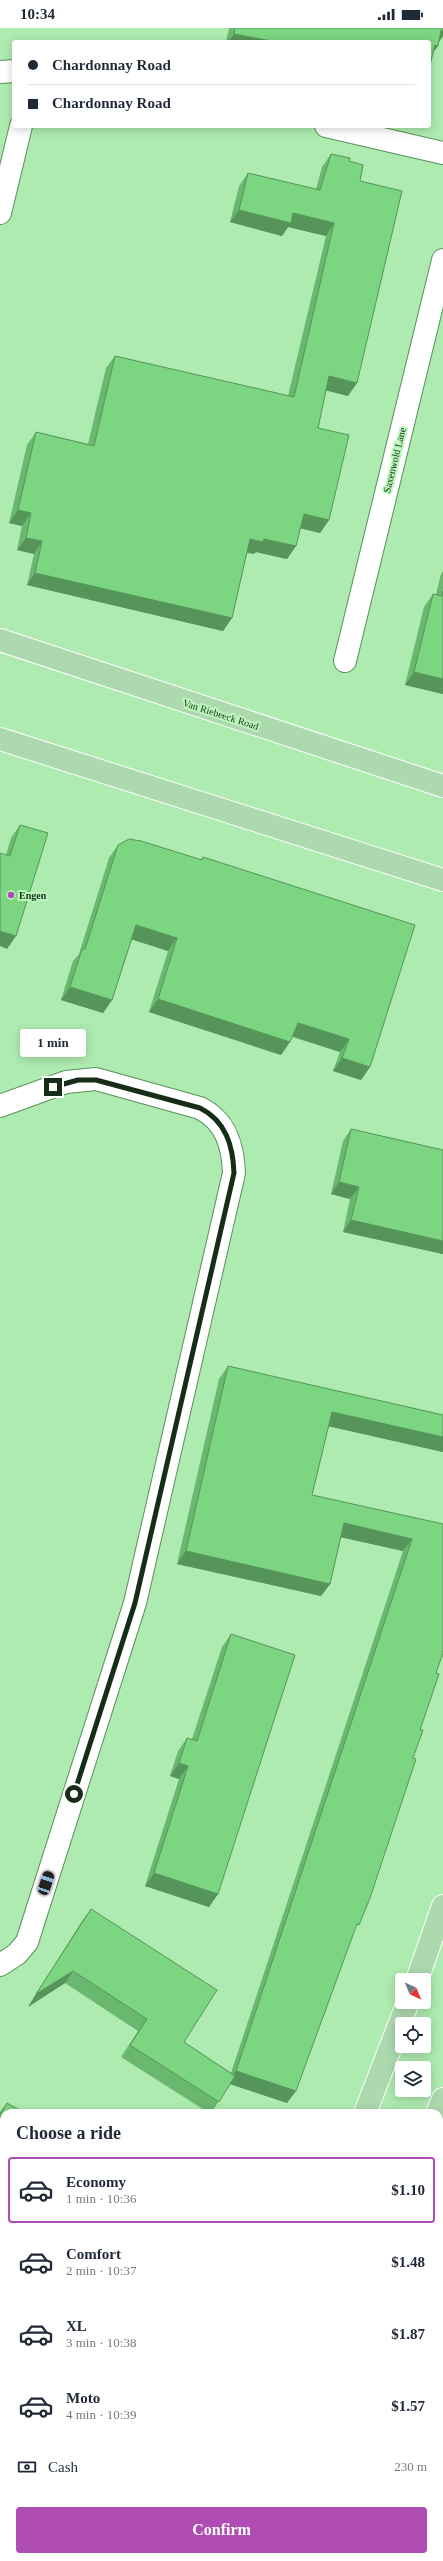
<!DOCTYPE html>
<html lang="en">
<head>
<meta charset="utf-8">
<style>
  body { margin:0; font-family:Georgia,serif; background:#f6f6f7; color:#1f2937; height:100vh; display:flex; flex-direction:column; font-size:15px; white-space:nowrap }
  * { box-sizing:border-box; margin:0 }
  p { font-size:13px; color:#747a83 }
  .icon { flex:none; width:22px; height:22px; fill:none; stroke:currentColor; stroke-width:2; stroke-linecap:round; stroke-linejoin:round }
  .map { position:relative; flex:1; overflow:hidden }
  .side { position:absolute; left:0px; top:2081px; width:443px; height:452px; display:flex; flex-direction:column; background:#fff; border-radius:12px 12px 0 0; box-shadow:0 2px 10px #0003 }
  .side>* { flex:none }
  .hud { position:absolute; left:12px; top:12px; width:419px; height:88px; border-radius:4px; box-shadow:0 2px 10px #0003; display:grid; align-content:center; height:88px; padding:0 16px; background:#fff }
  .needle { width:26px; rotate:136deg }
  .controls { position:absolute; left:395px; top:1945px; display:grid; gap:8px }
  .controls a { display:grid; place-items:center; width:36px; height:36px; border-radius:4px; background:#fff; box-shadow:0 2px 10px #0003; font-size:20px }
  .end { position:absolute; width:18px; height:18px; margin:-9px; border:5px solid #162e18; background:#fff; box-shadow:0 0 0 2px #fff }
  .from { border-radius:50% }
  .bubble { position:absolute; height:28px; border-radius:4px; background:#fff; box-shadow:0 2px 10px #0003; font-size:13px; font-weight:800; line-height:28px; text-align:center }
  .car { position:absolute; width:12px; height:24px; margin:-12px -6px; border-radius:5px; box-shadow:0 0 3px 1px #0007; background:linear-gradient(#222 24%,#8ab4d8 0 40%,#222 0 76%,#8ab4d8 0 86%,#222 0) }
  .hud b { display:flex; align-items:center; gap:14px; height:38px; font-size:15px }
  .hud b+b { border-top:1px solid #e0e1e3 }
  .hud i { width:10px; height:10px; background:#1f2937 }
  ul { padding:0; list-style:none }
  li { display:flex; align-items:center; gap:12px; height:66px; margin:0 8px 6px; padding:0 8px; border:2px solid transparent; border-radius:4px }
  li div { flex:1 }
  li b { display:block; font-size:15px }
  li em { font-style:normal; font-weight:800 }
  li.selected { border-color:#af4db4 }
  li>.icon { width:36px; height:36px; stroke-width:1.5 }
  h2 { padding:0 16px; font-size:18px; line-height:48px }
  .pay { display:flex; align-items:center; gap:10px; height:44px; padding:0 16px; font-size:15px }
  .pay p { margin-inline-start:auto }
  .action { display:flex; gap:8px; margin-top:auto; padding:8px 16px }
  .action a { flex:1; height:46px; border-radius:4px; background:#af4db4; color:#fff; font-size:16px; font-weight:800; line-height:46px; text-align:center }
  .status { display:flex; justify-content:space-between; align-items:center; height:28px; padding:0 20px; background:#fff; direction:ltr }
  .status svg { height:11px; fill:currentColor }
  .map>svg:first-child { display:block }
</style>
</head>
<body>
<div class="status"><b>10:34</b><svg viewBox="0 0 49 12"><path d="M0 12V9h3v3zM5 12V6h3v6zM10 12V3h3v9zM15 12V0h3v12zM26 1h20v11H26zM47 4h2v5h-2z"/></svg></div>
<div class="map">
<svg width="443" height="2533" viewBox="0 0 443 2533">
  <rect width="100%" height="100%" fill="#aeebb0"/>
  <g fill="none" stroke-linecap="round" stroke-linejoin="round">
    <g stroke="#57915a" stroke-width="24">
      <g id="minor">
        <path d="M0,44L14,43"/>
        <path d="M326,98L443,125"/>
        <path d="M0,185L21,98"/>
        <path d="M345,633L443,232"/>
        <path d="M0,1078L66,1054L96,1051L200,1080C226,1093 233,1118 234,1145L135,1575L27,1914L17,1926L0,1937"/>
        <path d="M0,2436L4,2439"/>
        <path d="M244,2529V2533"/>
      </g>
    </g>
    <g stroke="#fff" stroke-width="24">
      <g id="major">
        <path d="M0,612L443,758"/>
        <path d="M0,711L443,852"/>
        <path d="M417,1952L443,1878"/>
        <path d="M365,2085L408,1974"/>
        <path d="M437,2085L443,2071"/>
        <path d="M93,2529V2533"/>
        <path d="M128,2533L130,2529"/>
        <path d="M213,2533L215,2529"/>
      </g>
    </g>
    <use href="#minor" stroke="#fff" stroke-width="22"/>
    <use href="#major" stroke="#add9af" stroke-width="22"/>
  </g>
  <g fill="#6ab76f">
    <path d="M229,0H443V8L439,14H226Z"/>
    <path d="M331,126L349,133L360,153L348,368L326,362L318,400L329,492L320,505L300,500L296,518L287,531L256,524L254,526L247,525L232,590L223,603L27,557L34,526L17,522L22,498L9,495L27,417L36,404L88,416L106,340L115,328L288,368L326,208L288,199L282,208L230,194L239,158L248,145L316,161L322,139Z"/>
    <path d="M443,543V666L405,657L424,579L433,566H436L441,546Z"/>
    <path d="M20,797L7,921L6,827L11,810Z"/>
    <path d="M118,817L201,832L203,829L370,1039L361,1052L333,1043L340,1024L292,1009L290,1014L281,1027L149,984L168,923L132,911L112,972L103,985L61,972L73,933L79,926L109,830Z"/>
    <path d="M351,1101L443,1122V1226L343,1204L350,1171L331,1166L343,1113Z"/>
    <path d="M228,1338L443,1387V1424L328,1398L312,1467L443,1496L436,1645L354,1903L287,2075L230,2056L211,2085H209L121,2029L138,2003L65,1955L28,1979L82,1893L91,1881L184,2014L231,2045L403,1523L341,1509L330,1556L321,1568L177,1536L219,1351Z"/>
    <path d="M231,1606L218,1866L209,1879L145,1858L179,1751L170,1748L178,1723L187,1710L192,1711L222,1619Z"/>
    <path d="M7,2075L4,2085V2318L0,2316V2084Z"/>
  </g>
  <g fill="#56955a">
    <path d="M441,2L443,3V8L437,16Z"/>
    <path d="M234,6L277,14H228Z"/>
    <path d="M435,17L438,18L429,30Z"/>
    <path d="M239,182L293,185L334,195L326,208L288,199L282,208L230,194Z"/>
    <path d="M329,348L357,355L348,368L320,361Z"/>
    <path d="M18,482L31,485L22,498L9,495Z"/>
    <path d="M304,486L329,492L320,505L295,499Z"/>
    <path d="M26,510L42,513L34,526L17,522Z"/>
    <path d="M250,511H264L296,518L287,531L256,524L254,526L241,523Z"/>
    <path d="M35,545L232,590L223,603L27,557Z"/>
    <path d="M414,644L443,651V666L405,657Z"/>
    <path d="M136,897L177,910L168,923L127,910Z"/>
    <path d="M0,903L16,908L7,921L0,918Z"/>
    <path d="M70,959L112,972L103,985L61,972Z"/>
    <path d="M158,971L290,1014L281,1027L149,984Z"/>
    <path d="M298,995L349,1011L340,1024L289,1007Z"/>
    <path d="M342,1030L370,1039L361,1052L333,1043Z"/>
    <path d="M339,1154L359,1159L350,1171L331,1166Z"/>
    <path d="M351,1192L443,1213V1226L343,1204Z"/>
    <path d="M332,1384L443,1409V1424L323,1397Z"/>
    <path d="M344,1495L412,1511L403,1523L335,1508Z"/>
    <path d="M186,1523L330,1556L321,1568L177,1536Z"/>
    <path d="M179,1735L188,1738L179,1751L170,1748Z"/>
    <path d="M154,1845L218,1866L209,1879L145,1858Z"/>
    <path d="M73,1943L65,1955L28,1979L36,1966Z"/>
    <path d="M236,2043L296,2063L287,2075L227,2055Z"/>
  </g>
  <g fill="#7bd581" stroke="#56955a">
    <path d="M235,0H443V3L441,2L438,18L435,17L429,41V14H277L234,6Z"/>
    <path d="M331,126L350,130L349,133L363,137L360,153L402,163L357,355L329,348L318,400L349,407L329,492L304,486L296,518L264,511L263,514L250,511L232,590L35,545L42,513L26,510L31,485L18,482L36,404L94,418L115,328L294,369L334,195L293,185L291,195L239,182L248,145L320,162Z"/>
    <path d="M443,563V651L414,644L433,566L442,568Z"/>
    <path d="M20,797L48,805L16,908L0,903V825L10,828Z"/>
    <path d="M129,811L141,813L202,832L203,829L415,897L370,1039L342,1030L349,1011L298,995L290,1014L158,971L177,910L136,897L112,972L70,959L82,921H85L118,817Z"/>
    <path d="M351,1101L443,1122V1213L351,1192L359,1159L339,1154Z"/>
    <path d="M228,1338L443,1387V1409L332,1384L312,1467L443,1496V1625L436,1645L439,1646L420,1702H423L413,1730L416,1731L370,1870L359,1897L357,1896L296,2063L236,2043L412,1511L344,1495L330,1556L186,1523Z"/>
    <path d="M231,1606L295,1627L218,1866L154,1845L188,1738L179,1735L187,1710L197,1713Z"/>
    <path d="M91,1881L217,1962L184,2014L235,2048L219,2074L130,2017L147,1991L73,1943L36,1966Z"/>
    <path d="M7,2075L25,2085H4V2300L0,2298V2087Z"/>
  </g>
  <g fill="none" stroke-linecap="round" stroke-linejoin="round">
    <path stroke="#162e18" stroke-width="5" d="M53,1059L78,1052H96L200,1080C226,1093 233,1118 234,1145L135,1575L74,1766"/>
  </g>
  <circle fill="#af4db4" stroke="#bbf8bc" stroke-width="1.5" cx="11" cy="867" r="4"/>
  <g text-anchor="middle" stroke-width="4" stroke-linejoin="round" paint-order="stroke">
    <g font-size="10" fill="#162e18" stroke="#bbf8bc">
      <text transform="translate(394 432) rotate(-76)" y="4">Saxenwold Lane</text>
      <text transform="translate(221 686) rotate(18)" y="4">Van Riebeeck Road</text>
    </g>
    <g font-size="10" font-weight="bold" fill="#162e18" stroke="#bbf8bc" text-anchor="start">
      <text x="19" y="871">Engen</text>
    </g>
  </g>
</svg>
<div class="controls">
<a><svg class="needle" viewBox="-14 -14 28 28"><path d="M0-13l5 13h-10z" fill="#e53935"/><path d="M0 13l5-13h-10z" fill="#747a83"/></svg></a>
<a><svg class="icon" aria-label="locate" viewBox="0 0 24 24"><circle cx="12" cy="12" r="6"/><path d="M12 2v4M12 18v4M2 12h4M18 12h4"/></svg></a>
<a><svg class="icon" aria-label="layers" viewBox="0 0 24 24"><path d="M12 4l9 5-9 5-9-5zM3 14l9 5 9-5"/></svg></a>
</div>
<i class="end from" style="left:74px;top:1766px"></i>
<i class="end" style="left:53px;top:1059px"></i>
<div class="bubble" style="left:20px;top:1001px;width:66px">1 min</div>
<i class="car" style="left:46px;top:1855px;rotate:18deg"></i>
<div class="hud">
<b><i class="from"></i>Chardonnay Road</b>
<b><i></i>Chardonnay Road</b>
</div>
<section class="side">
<h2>Choose a ride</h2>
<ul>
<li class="selected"><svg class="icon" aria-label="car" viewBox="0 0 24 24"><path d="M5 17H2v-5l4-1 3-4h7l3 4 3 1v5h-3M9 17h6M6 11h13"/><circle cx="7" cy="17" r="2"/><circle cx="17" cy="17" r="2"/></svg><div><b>Economy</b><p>1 min · 10:36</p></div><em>$1.10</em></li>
<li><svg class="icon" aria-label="car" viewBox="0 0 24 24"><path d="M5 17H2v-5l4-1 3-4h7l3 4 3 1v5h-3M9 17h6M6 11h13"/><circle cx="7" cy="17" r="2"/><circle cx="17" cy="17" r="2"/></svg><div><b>Comfort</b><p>2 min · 10:37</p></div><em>$1.48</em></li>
<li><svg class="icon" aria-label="car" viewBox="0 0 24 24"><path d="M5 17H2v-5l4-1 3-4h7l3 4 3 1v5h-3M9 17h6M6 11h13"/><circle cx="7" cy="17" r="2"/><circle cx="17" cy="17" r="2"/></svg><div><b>XL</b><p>3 min · 10:38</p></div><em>$1.87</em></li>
<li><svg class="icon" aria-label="car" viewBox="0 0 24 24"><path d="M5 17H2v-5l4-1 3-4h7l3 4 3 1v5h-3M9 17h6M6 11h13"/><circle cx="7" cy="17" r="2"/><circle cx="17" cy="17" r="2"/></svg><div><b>Moto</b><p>4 min · 10:39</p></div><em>$1.57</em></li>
</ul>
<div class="pay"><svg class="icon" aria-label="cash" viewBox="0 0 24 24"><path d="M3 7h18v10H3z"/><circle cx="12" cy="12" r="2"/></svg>Cash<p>230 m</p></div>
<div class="action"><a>Confirm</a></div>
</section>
</div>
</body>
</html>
